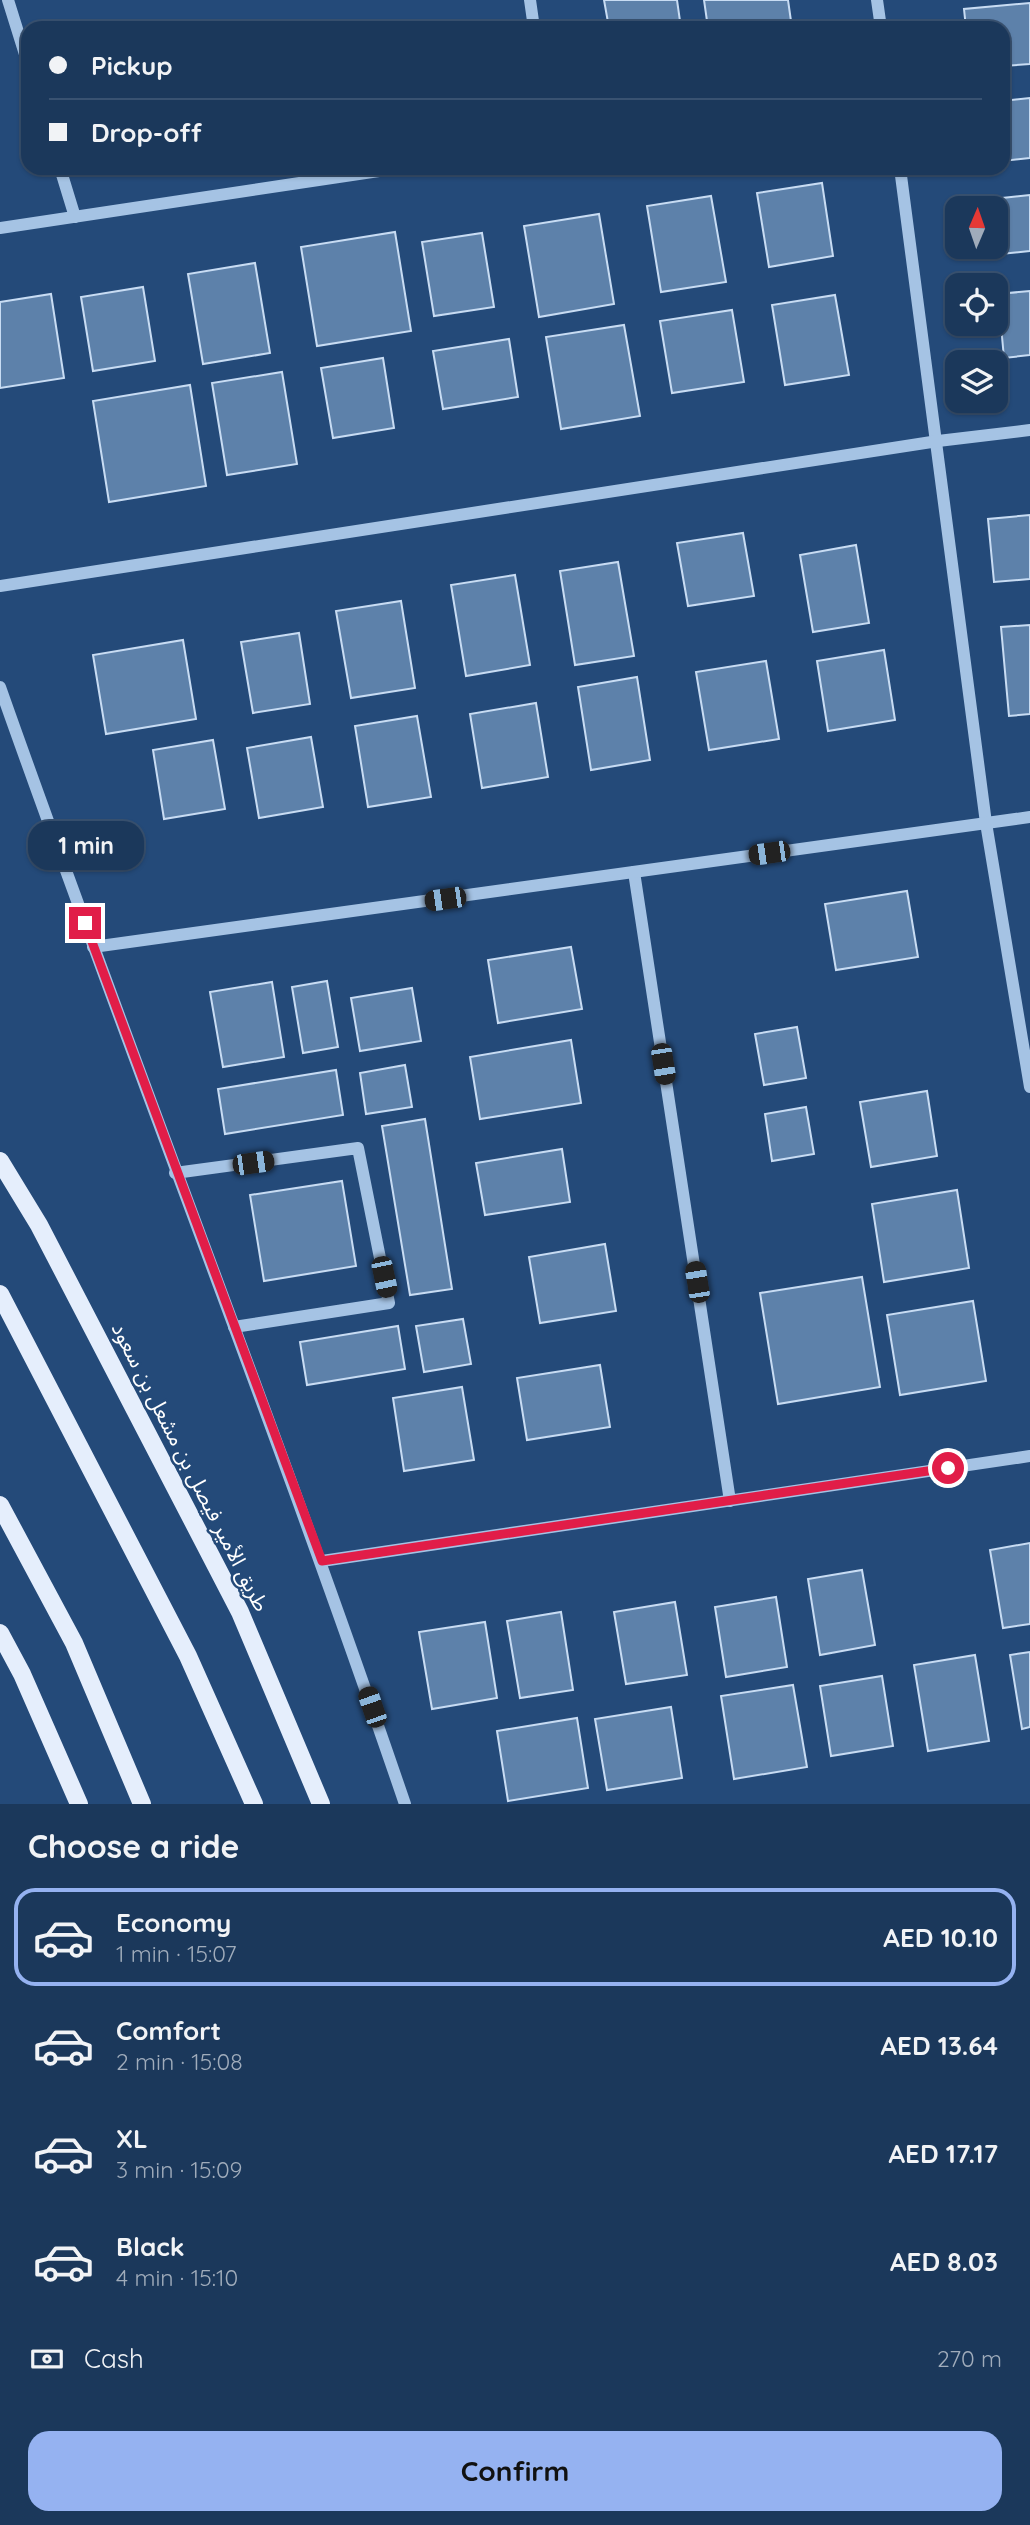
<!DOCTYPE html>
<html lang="en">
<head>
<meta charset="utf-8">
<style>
  body { margin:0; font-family:Quicksand,"Noto Sans Arabic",sans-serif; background:#284364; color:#f1f3f6; height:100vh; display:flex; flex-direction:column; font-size:26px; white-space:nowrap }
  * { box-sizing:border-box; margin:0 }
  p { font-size:23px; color:#a0acbb }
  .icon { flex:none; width:38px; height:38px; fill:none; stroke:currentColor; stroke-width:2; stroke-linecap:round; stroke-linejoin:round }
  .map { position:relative; height:1804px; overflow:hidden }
  .sheet { display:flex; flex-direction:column; background:#1b385b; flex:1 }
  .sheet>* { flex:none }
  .top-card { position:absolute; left:21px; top:21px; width:989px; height:154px; border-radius:21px; box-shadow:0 2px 5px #0004,0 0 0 2px #395271; display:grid; align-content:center; height:154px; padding:0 28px; background:#1b385b }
  .needle { width:46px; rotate:2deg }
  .buttons { position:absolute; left:945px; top:196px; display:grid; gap:14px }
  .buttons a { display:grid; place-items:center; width:63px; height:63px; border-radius:14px; background:#1b385b; box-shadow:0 2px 5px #0004,0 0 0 2px #395271; font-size:35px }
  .end { position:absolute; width:32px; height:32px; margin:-16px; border:9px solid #e11d48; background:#fff; box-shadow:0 0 0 4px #fff }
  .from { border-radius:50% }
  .bubble { position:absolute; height:49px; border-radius:21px; background:#1b385b; box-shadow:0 2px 5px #0004,0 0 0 2px #395271; font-size:23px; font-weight:800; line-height:49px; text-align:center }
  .car { position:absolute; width:21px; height:42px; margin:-21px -10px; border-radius:9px; box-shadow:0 0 5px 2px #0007; background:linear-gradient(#222 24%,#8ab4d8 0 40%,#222 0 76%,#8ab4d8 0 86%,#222 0) }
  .top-card b { display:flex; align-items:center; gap:24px; height:66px; font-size:26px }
  .top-card b+b { border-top:2px solid #395271 }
  .top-card i { width:18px; height:18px; background:#f1f3f6 }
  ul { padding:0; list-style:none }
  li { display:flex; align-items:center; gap:21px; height:98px; margin:0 14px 10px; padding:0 14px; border:4px solid transparent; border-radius:21px }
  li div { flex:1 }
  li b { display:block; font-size:26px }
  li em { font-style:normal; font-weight:800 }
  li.on { border-color:#95b2f1 }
  li>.icon { width:63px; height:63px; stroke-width:1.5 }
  h2 { padding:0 28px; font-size:32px; line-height:84px }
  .pay { display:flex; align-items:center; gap:18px; height:77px; padding:0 28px; font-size:26px }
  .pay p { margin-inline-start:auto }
  .button { display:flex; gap:14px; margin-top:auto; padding:14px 28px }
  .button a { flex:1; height:80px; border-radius:21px; background:#95b2f1; color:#111; font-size:28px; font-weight:800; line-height:80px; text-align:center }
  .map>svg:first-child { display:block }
</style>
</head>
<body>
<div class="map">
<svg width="1030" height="1804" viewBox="0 0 1030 1804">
  <rect width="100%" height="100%" fill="#244a79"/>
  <g fill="#5d81aa" stroke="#c8dcf3" stroke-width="2">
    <path d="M604,0H677L681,28H609Z"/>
    <path d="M704,0H788L792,28H708Z"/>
    <path d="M1030,3V64L1003,66V28H966L964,9Z"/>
    <path d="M1030,98V158L1003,161V101Z"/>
    <path d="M822,183L833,256L769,267L757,193Z"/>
    <path d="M1030,195V251L980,256L979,247H996V208H976L975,201Z"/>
    <path d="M711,196L726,282L661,292L647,206Z"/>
    <path d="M599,214L614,304L539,317L524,226Z"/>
    <path d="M395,232L411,331L317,346L301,247Z"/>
    <path d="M482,233L494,307L434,316L422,242Z"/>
    <path d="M255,263L270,353L203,364L188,274Z"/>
    <path d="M143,287L155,361L93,371L81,297Z"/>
    <path d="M1030,291V355L1004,358L998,294Z"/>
    <path d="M51,294L64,378L0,388V302Z"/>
    <path d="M835,295L849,375L785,385L772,305Z"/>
    <path d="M732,310L744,382L672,393L660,321Z"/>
    <path d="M624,325L640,416L561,429L546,337Z"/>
    <path d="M509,339L518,397L443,409L433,351Z"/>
    <path d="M383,358L394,428L333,438L321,368Z"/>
    <path d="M282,372L297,464L227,475L212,383Z"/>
    <path d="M190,385L206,486L109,502L93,401Z"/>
    <path d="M1030,515V579L994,582L988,519Z"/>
    <path d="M743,533L754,596L688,606L677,543Z"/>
    <path d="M856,545L869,623L813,632L800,555Z"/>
    <path d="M618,562L634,656L575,665L560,571Z"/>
    <path d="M515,575L530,665L466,676L451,585Z"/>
    <path d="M401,601L415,688L351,698L336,611Z"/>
    <path d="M1030,625V714L1009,716L1001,627Z"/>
    <path d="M299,633L310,704L253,713L241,642Z"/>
    <path d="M183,640L196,719L106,734L93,655Z"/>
    <path d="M884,650L895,720L828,731L817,661Z"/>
    <path d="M766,661L779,739L709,750L696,672Z"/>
    <path d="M637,677L650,760L591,770L578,687Z"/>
    <path d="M536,703L548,777L482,788L470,714Z"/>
    <path d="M417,716L431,797L368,807L355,726Z"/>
    <path d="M311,737L323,807L259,818L247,748Z"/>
    <path d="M213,740L225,809L164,819L153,750Z"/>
    <path d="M907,891L918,957L836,970L825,904Z"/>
    <path d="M571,947L582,1009L498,1023L488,960Z"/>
    <path d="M327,981L338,1047L303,1053L292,987Z"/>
    <path d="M272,982L284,1057L223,1067L210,992Z"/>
    <path d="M412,988L421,1041L360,1051L351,998Z"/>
    <path d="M797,1027L806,1078L764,1085L755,1034Z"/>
    <path d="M571,1040L581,1103L480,1119L470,1057Z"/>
    <path d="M405,1065L412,1107L366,1114L360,1073Z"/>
    <path d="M336,1070L343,1115L225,1134L218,1089Z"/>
    <path d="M927,1091L937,1156L871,1167L860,1102Z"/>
    <path d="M806,1107L814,1154L772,1161L765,1114Z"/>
    <path d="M425,1119L452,1289L410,1295L382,1126Z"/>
    <path d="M562,1149L570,1202L485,1215L476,1163Z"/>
    <path d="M342,1181L356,1266L264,1281L250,1195Z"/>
    <path d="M957,1190L969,1268L884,1282L872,1204Z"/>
    <path d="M605,1244L616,1311L540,1323L529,1257Z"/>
    <path d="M862,1277L880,1387L778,1404L760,1293Z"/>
    <path d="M973,1301L986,1381L900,1395L887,1315Z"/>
    <path d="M463,1319L471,1364L424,1372L416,1326Z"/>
    <path d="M398,1326L405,1369L307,1385L300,1342Z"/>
    <path d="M600,1365L610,1427L527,1440L517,1378Z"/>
    <path d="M462,1387L474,1460L404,1471L393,1398Z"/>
    <path d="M1030,1543V1624L1003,1628L990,1550Z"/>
    <path d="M862,1570L875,1645L820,1655L808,1579Z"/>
    <path d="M776,1597L787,1667L726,1677L715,1607Z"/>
    <path d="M675,1602L687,1675L626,1684L614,1612Z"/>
    <path d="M561,1612L573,1690L520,1698L507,1621Z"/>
    <path d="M485,1622L497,1698L432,1709L419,1632Z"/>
    <path d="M1030,1652V1727L1022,1729L1010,1655Z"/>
    <path d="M975,1655L989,1741L928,1751L914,1665Z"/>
    <path d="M882,1676L893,1746L831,1756L820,1686Z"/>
    <path d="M793,1685L807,1767L734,1779L721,1696Z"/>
    <path d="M671,1707L682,1778L607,1790L595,1719Z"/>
    <path d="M577,1718L588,1788L508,1801L497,1731Z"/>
  </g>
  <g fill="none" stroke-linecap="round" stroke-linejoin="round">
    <g stroke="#a5c3e4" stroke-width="12">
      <path d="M8,0L28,64"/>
      <path d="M530,0L534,28"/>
      <path d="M877,0L881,28"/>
      <path d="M60,168L75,217"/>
      <path d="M900,168L986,823L1030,1087"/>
      <path d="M0,228L399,168"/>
      <path d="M0,586L938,441L1030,430"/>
      <path d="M0,687C132,1061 277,1429 405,1804"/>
      <path d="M634,872L730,1501"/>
      <path d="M93,947L1030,817"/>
      <path d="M175,1173L358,1148L389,1303L234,1327"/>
      <path d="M322,1561L1030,1456"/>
    </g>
    <g stroke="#e5eefc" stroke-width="18">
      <path d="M0,1161L39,1225L240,1612L321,1804"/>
      <path d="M0,1294L188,1656L254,1804"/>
      <path d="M0,1505L74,1643L142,1804"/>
      <path d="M0,1633L22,1674L79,1804"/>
    </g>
  </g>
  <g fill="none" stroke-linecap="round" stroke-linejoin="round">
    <path stroke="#e11d48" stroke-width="9" d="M85,923L322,1561L948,1468"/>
  </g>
  <g text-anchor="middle" stroke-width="5" stroke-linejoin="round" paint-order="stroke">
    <g font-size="21" fill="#fff" stroke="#244a79">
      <text transform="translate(190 1467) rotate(63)" y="7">طريق الأمير فيصل بن مشعل بن سعود</text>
    </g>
  </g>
</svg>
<div class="buttons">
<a><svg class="needle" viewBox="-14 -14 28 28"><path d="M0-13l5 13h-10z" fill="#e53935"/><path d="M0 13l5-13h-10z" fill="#a0acbb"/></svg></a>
<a><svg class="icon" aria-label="locate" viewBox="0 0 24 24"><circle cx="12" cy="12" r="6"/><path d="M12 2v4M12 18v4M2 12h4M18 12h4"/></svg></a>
<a><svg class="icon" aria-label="layers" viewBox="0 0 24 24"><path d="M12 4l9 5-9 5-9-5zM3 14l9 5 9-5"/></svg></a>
</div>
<i class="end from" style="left:948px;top:1468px"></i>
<i class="end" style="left:85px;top:923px"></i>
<div class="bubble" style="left:28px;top:821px;width:116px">1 min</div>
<i class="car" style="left:769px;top:853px;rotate:262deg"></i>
<i class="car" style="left:445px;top:899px;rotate:262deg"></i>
<i class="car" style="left:663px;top:1064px;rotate:171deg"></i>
<i class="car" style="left:253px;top:1163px;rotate:82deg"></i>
<i class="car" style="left:384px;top:1277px;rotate:168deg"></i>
<i class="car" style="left:697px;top:1282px;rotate:351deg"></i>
<i class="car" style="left:372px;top:1707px;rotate:341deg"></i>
<div class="top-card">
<b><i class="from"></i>Pickup</b>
<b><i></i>Drop-off</b>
</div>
</div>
<section class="sheet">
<h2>Choose a ride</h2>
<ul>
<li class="on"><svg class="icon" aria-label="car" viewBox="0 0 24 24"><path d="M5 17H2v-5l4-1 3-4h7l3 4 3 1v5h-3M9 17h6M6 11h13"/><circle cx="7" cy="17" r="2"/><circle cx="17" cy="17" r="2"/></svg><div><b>Economy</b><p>1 min · 15:07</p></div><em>AED 10.10</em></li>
<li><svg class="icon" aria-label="car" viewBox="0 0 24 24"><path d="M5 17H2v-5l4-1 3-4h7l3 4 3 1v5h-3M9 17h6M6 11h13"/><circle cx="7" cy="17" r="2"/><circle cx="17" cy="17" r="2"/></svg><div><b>Comfort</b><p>2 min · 15:08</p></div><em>AED 13.64</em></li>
<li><svg class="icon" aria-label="car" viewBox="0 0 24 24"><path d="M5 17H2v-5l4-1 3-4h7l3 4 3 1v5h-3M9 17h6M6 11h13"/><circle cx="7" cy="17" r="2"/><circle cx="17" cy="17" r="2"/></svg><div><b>XL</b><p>3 min · 15:09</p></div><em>AED 17.17</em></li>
<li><svg class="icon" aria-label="car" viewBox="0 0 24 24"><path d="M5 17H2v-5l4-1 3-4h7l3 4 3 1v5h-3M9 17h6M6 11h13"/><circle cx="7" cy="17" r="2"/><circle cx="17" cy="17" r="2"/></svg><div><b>Black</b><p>4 min · 15:10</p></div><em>AED 8.03</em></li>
</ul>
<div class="pay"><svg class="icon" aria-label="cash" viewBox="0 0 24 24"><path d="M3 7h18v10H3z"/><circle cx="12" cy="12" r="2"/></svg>Cash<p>270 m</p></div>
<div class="button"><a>Confirm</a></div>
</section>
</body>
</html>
